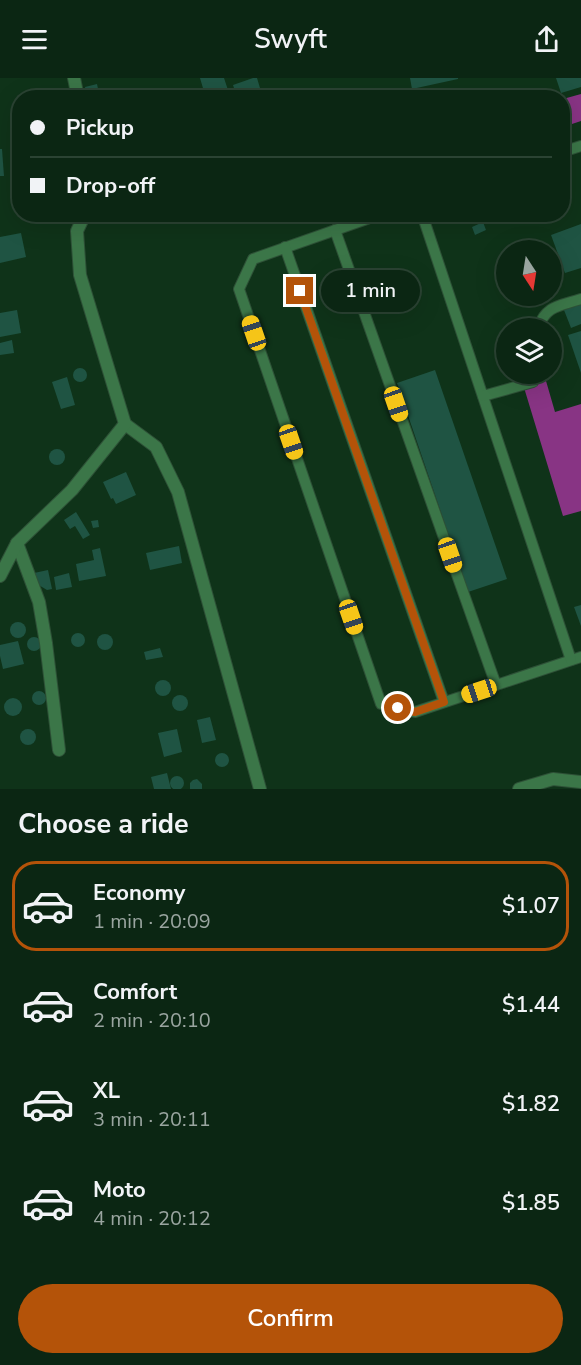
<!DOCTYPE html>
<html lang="en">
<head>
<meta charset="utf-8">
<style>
  body { margin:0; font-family:"Nunito Sans",sans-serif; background:#142e1c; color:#f1f3f6; height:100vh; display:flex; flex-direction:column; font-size:22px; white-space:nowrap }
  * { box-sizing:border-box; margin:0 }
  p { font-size:20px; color:#9aa5a0 }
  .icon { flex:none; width:33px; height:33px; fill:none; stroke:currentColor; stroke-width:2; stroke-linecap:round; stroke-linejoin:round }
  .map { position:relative; height:711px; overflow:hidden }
  .details { display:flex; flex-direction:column; background:#0b2613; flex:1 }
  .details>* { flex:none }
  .guide { position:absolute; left:12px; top:12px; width:558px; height:132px; border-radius:24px; box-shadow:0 6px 24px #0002,0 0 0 2px #2b4333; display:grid; align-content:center; height:132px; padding:0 18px; background:#0b2613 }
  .needle { width:39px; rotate:168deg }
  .tools { position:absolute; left:496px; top:162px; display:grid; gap:12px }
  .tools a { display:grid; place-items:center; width:66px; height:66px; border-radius:50%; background:#0b2613; box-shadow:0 6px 24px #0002,0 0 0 2px #2b4333; font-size:30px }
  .end { position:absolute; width:27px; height:27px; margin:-14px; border:8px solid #b45309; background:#fff; box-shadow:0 0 0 3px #fff }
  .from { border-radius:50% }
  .bubble { position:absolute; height:42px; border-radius:21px; background:#0b2613; box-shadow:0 6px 24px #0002,0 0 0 2px #2b4333; font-size:20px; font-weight:600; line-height:42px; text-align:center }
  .car { position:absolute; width:18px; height:36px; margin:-18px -9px; border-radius:8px; box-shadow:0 0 4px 2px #0007; background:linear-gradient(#f5c518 24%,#345 0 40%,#f5c518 0 76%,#345 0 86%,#f5c518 0) }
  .guide b { display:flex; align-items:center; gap:21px; height:57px; font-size:22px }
  .guide b+b { border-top:2px solid #2b4333 }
  .guide i { width:15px; height:15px; background:#f1f3f6 }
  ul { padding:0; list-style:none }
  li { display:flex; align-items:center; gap:18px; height:90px; margin:0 12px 9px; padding:0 6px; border:3px solid transparent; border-radius:24px }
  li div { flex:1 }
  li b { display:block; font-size:22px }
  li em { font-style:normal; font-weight:600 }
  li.on { border-color:#b45309 }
  li>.icon { width:54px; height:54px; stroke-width:1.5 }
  h2 { padding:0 18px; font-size:27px; line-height:72px }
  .action { display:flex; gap:12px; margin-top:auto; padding:12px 18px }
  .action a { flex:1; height:69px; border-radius:36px; background:#b45309; color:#fff; font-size:24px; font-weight:600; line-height:69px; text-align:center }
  header { display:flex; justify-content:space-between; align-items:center; height:78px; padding:0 18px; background:#0b2613; font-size:27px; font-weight:600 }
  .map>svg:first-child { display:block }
</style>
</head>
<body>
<header><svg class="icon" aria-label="menu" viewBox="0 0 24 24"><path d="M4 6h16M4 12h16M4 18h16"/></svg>Swyft<svg class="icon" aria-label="share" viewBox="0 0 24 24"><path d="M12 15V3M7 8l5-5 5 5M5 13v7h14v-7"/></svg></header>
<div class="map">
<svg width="581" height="711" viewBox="0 0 581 711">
  <rect width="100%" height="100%" fill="#0f3319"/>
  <g fill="#883484">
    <path d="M581,16V43L563,49V21Z"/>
    <path d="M544,296L555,334L581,326V433L563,438L522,303Z"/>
  </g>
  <g fill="#1f5443">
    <path d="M200,0H224L228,12L223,14L225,20H210L209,16L205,17Z"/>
    <path d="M253,0H257L263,20H237L233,7Z"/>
    <path d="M410,0H458V1L412,11Z"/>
    <path d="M556,0H581V9L561,15Z"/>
    <path d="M97,6L100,20H87L85,9Z"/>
    <path d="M0,71H2L4,98H0Z"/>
    <path d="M28,136H52L53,140L30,145Z"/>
    <path d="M483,144L486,152L475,157L472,149Z"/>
    <path d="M581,146V190L565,195L551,157Z"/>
    <path d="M21,155L26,179L0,185V159Z"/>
    <path d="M581,226V246L571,250L564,232Z"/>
    <path d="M17,232L21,255L0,259V235Z"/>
    <path d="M581,253V295L568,257Z"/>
    <path d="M12,262L14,275L0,277V265Z"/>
    <circle cx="80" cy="297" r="7"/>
    <path d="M435,292L507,501L468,514L397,305Z"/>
    <path d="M67,299L75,327L61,331L52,304Z"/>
    <circle cx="57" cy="379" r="8"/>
    <path d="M126,394L136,417L116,426L113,420L111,421L103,404Z"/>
    <path d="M76,434L90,457L83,461L75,448L70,451L64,442Z"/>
    <path d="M98,442L99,449L93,450L91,443Z"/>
    <path d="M179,468L182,485L150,492L146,475Z"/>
    <path d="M100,470L106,498L79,503L76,486L94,482L92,472Z"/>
    <path d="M48,492L52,511L47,512L37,506L34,495Z"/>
    <path d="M69,495L72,509L56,512L54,499Z"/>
    <path d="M581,527V548L574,529Z"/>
    <circle cx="18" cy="552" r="8"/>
    <circle cx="78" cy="562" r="7"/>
    <circle cx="105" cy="564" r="8"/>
    <circle cx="34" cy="566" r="7"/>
    <path d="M18,563L24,586L3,591L0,578V567Z"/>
    <path d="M160,570L163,579L146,582L144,574Z"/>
    <circle cx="163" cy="610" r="8"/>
    <circle cx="39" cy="620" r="7"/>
    <circle cx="180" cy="625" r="8"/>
    <circle cx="13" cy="629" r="9"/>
    <path d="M210,639L216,662L202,665L197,642Z"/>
    <path d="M177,651L182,674L164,679L158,655Z"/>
    <circle cx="28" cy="659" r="8"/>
    <circle cx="222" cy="682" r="7"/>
    <path d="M167,695L171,711H154L151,699Z"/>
    <circle cx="177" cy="705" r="7"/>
    <path d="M197,701L202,706V711H190V705L193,702Z"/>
  </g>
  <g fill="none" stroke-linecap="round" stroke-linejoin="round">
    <g stroke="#2e5137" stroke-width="12">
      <g id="lane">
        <path d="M562,74L581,68"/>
        <path d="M381,136L253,181L239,211L381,626L415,634L581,579"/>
        <path d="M422,136L571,582"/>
        <path d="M335,152L496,607"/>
        <path d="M285,169L444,624"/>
        <path d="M538,250C546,227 560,228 581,221"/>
        <path d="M483,318L533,304L535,296"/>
      </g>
    </g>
    <g stroke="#2e5137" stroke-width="14">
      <g id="street">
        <path d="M74,0L78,20"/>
        <path d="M125,346L156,369L178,414L260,711"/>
        <path d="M17,465L39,524L46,565L59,672"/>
        <path d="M0,498L17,465L72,412L125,346L80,197L77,153L85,136"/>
        <path d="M519,711L553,701L581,704"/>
      </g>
    </g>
    <use href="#lane" stroke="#3b7648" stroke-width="10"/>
    <use href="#street" stroke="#3b7648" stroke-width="12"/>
  </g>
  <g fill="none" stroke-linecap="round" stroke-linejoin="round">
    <path stroke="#b45309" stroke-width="8" d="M300,213L444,624L415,634L398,630"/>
  </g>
</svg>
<div class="tools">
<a><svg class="needle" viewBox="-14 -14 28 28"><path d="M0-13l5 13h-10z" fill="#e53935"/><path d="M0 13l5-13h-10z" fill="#9aa5a0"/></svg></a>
<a><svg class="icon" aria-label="layers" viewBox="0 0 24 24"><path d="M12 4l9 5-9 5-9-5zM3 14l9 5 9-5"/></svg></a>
</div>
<i class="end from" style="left:398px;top:630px"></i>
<i class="end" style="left:300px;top:213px"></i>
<div class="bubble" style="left:321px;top:192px;width:99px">1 min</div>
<i class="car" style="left:254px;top:255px;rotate:341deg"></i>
<i class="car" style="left:396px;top:326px;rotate:161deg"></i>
<i class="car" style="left:291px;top:364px;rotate:161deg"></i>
<i class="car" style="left:450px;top:477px;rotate:161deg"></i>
<i class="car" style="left:351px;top:539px;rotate:161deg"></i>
<i class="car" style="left:479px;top:613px;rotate:252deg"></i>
<div class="guide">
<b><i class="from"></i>Pickup</b>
<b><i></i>Drop-off</b>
</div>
</div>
<section class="details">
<h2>Choose a ride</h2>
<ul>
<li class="on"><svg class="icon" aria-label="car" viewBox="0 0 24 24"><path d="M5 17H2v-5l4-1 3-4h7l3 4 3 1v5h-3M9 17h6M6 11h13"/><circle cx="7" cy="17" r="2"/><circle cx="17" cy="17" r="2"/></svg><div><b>Economy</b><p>1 min · 20:09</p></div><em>$1.07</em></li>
<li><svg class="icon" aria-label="car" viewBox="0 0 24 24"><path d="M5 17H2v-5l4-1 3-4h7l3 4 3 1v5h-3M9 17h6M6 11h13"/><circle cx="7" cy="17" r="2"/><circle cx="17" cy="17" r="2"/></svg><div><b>Comfort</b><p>2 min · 20:10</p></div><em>$1.44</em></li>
<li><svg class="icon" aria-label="car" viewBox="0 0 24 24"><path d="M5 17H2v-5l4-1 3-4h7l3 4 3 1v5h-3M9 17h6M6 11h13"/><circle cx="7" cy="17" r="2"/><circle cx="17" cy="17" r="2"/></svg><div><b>XL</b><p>3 min · 20:11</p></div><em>$1.82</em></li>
<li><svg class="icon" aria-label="car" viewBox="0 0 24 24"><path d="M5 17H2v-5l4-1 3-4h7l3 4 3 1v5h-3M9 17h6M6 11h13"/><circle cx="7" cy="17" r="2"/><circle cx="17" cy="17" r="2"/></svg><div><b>Moto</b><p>4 min · 20:12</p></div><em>$1.85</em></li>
</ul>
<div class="action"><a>Confirm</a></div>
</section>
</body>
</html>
